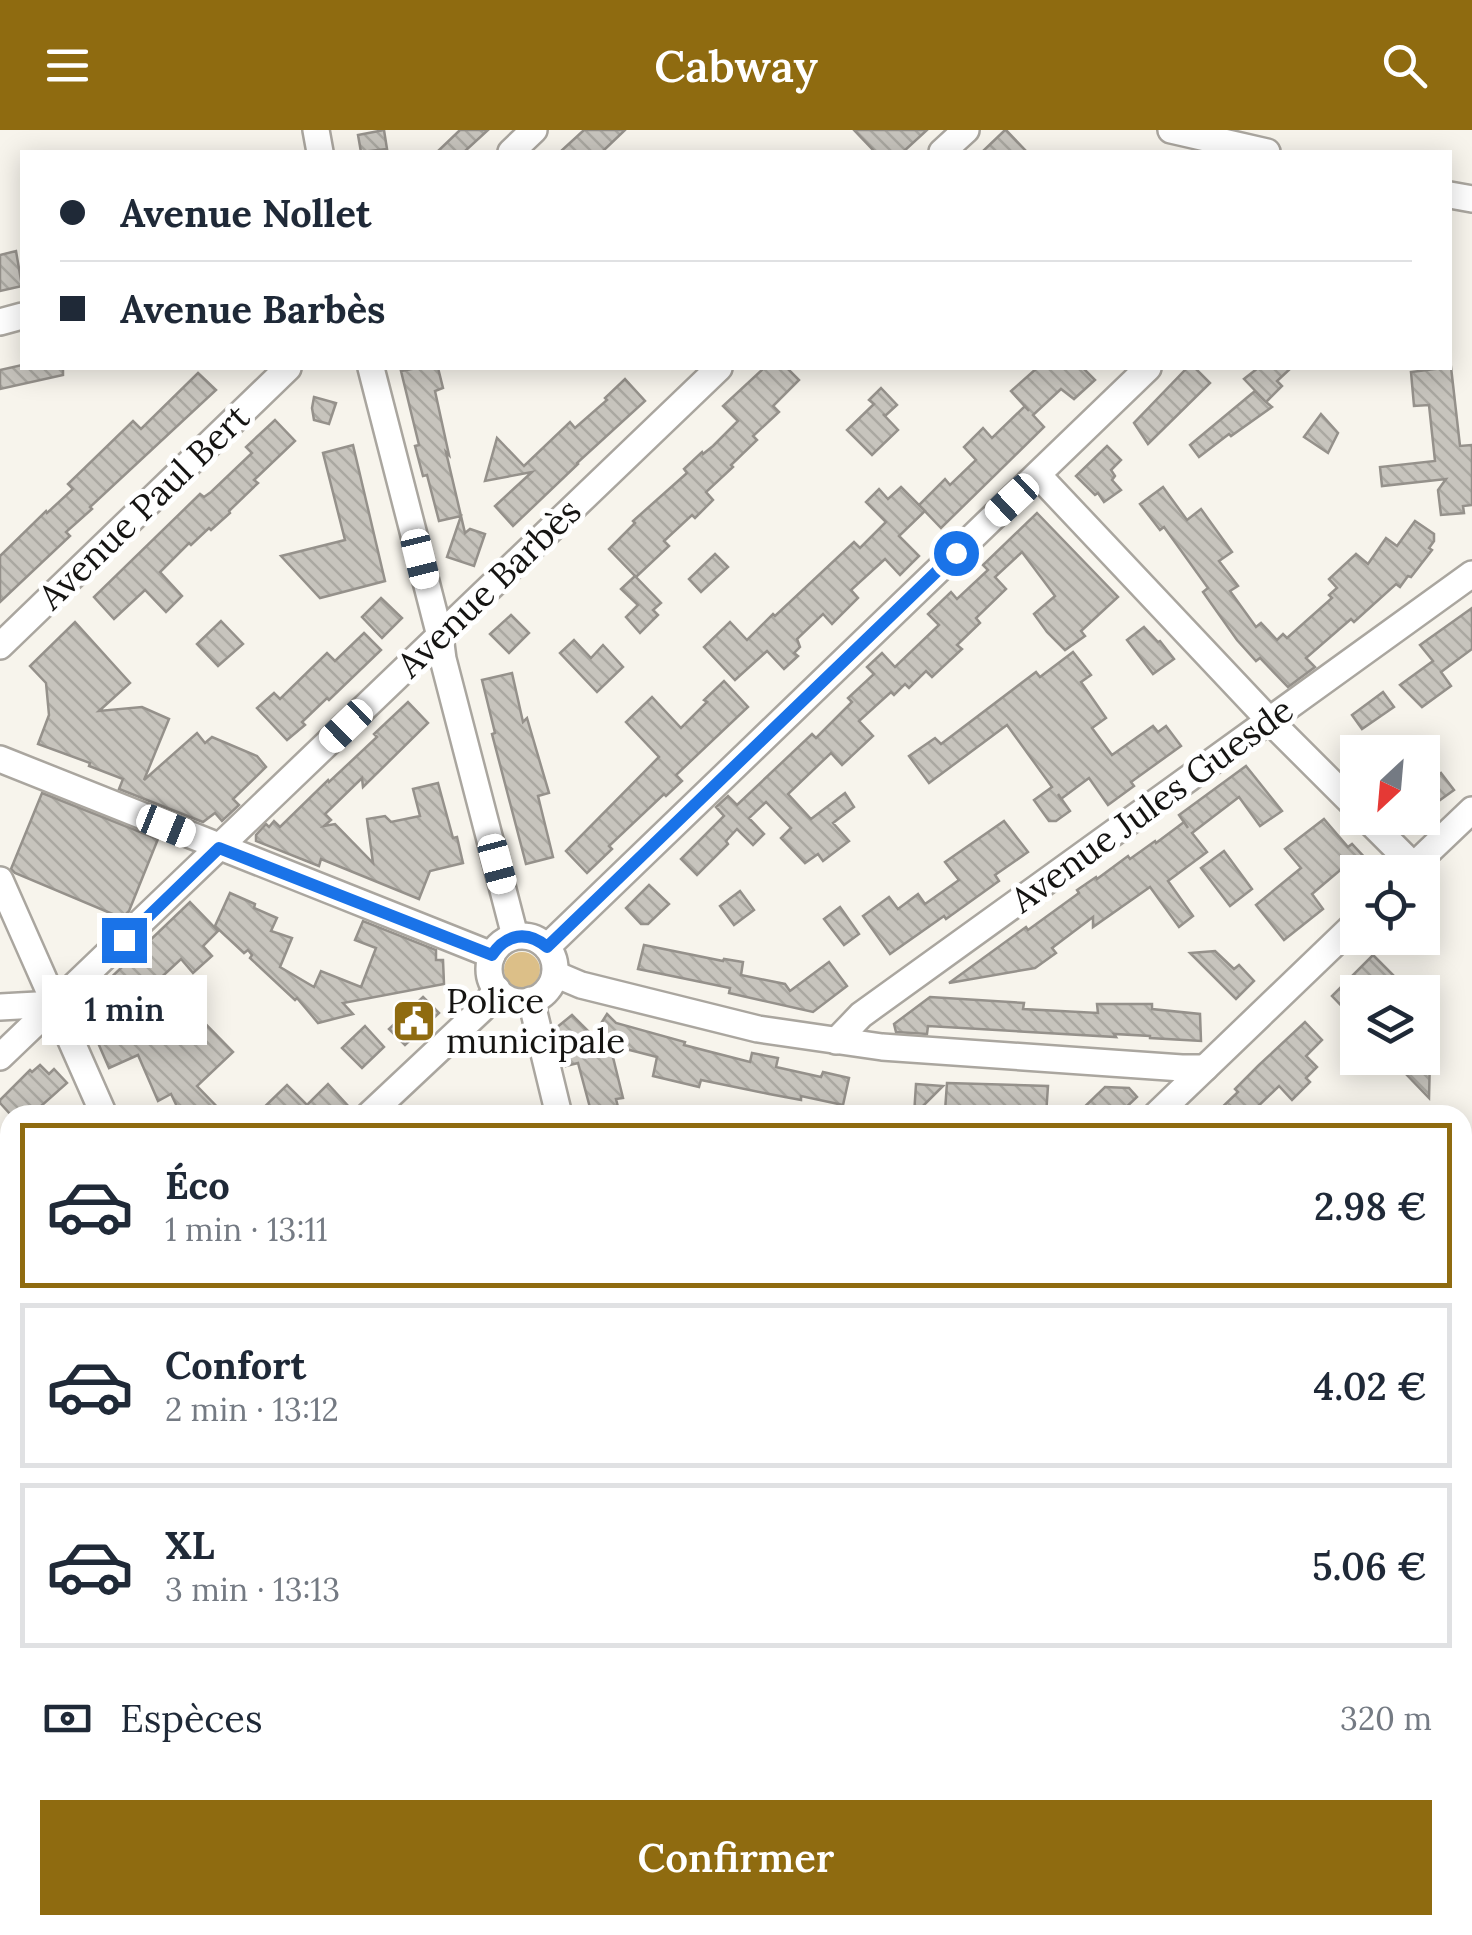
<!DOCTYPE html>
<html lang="fr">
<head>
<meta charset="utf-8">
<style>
  body { margin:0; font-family:Lora,serif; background:#f6f6f7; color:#1f2937; height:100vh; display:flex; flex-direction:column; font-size:38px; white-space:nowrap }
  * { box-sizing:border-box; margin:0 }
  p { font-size:32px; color:#747a83 }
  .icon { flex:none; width:55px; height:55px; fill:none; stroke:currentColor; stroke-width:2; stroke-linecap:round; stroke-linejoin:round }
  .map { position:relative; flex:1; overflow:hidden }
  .panel { position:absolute; left:0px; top:975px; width:1472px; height:830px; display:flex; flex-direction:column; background:#fff; border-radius:30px 30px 0 0; box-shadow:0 5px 25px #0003 }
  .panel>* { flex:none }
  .top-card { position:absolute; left:20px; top:20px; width:1432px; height:220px; border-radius:0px; box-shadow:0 5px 25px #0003; display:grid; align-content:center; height:220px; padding:0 40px; background:#fff }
  .needle { width:65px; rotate:206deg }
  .buttons { position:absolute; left:1340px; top:605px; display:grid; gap:20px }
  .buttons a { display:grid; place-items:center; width:100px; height:100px; border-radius:0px; background:#fff; box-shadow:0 5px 25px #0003; font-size:50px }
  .end { position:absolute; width:45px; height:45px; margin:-22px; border:12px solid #1a73e8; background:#fff; box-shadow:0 0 0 5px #fff }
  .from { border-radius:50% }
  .bubble { position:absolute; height:70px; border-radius:0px; background:#fff; box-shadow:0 5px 25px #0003; font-size:32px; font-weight:600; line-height:70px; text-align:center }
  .car { position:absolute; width:30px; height:60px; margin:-30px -15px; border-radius:12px; box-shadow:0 0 8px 2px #0007; background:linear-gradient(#fff 24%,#345 0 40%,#fff 0 76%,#345 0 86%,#fff 0) }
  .top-card b { display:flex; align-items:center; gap:35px; height:95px; font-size:38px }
  .top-card b+b { border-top:2px solid #e0e1e3 }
  .top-card i { width:25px; height:25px; background:#1f2937 }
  ul { padding:18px 0 0; list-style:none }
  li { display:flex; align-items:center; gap:30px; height:165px; margin:0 20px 15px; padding:0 20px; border:5px solid #e0e1e3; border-radius:0px }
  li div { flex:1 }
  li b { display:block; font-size:38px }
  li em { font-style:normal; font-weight:600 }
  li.on { border-color:#8f6b10 }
  li>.icon { width:90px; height:90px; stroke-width:1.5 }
  .pay { display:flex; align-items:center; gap:25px; height:110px; padding:0 40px; font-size:38px }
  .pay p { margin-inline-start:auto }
  .cta { display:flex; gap:20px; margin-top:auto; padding:20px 40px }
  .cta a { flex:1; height:115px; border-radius:0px; background:#8f6b10; color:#fff; font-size:40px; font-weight:600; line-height:115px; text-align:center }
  header { display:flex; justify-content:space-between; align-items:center; height:130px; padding:0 40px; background:#8f6b10; color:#fff; font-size:45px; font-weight:600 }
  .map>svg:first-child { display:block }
</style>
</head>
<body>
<header><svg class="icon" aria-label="menu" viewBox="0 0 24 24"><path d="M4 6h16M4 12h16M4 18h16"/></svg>Cabway<svg class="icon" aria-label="search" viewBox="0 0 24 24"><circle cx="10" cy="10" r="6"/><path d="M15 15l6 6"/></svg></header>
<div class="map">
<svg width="1472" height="1805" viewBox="0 0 1472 1805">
  <defs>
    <pattern id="building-back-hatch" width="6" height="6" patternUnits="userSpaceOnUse" patternTransform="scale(2.5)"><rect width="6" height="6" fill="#c7c4bd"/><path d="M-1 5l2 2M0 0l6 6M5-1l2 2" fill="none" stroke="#aaa8a1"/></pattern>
  </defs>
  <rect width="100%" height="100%" fill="#f7f4ec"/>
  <circle fill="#dcbf88" cx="522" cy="840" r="18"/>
  <g fill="url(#building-back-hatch)" stroke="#95918b" stroke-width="2.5">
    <path d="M384,0L387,19L361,22L358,5Z"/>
    <path d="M460,0H488L464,22H437Z"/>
    <path d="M584,0H625L602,22H560Z"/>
    <path d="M854,0H927L903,22H875Z"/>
    <path d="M1006,0L1027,22H982L1005,0Z"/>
    <path d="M16,121L22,156L0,161V125Z"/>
    <path d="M22,235V238H63V245L0,259V240Z"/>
    <path d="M1451,237L1460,316L1472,315V375L1463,376L1464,383L1441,385L1438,360L1446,349L1382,356L1380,337L1435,331L1429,275L1414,276L1411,242Z"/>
    <path d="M417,238H438L443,258L435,261L449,325L446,322L465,403L470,399L485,404L474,436L447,427L461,386L439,391L427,345L423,346L415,316L419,315L401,241Z"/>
    <path d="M764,238H787L799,250L773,276L779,282L753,306L757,310L731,335L733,337L706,362L713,370L695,388L692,385L664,411L669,416L636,447L609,419L635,393L633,391L687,343L684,339L702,322L703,324L713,316L738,291L723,276Z"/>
    <path d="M1037,238H1083L1095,250L1074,269L1061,259L1033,285L1044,297L941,398L919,375L945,349L950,355L976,330L964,317L983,298L992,308L1025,276L1029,281L1011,261Z"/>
    <path d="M1187,238H1195L1210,253L1148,314L1134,293Z"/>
    <path d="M1258,238H1291L1277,251L1282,256L1266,272L1272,277L1231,306L1229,304L1199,327L1190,315L1255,261L1265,271L1244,249Z"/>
    <path d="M198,243L216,260L90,377L92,379L66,402L70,406L0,472V426L46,381L47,383L73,359L68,354L133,291L141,299Z"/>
    <path d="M625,249L645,271L577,333L578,334L513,396L495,376L532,342L485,351L497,308L524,336L570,292L575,298L607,270L605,268Z"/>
    <path d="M881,258L897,275L885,286L883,284L898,300L872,325L847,300L874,274L869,270Z"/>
    <path d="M314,267L336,273L329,294L314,290L312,278Z"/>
    <path d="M1321,284L1338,303L1328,323L1304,307Z"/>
    <path d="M275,290L295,311L254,350L258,353L229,381L230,383L211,400L209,398L191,415L189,413L160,442L182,466L166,482L145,460L114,489L94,467L200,364L204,367L211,362L252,323L246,317Z"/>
    <path d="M353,315L385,451L320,468L281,426L345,410L323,323Z"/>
    <path d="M1107,316L1121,330L1111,340L1115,346L1112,350L1121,360L1104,372L1098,363L1095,365L1076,346Z"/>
    <path d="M901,357L925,381L899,406L919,426L900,445L885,429L851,460L858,468L832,494L823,484L797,509L800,517L794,523L798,526L784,539L767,521L735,550L704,517L730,492L747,510L773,484L775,486L854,412L860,418L886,392L866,372L879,359L888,369Z"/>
    <path d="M1163,357L1187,390L1201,379L1232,422L1219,431L1238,456L1230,461L1256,497L1261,493L1277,510L1283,504L1287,508L1332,468L1329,465L1337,458L1329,449L1356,424L1368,434L1386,408L1397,416L1415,391L1434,404V411L1429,418L1432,420L1411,447L1408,446L1400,457L1396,454L1354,492L1351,489L1306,528L1315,537L1288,557L1260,528L1256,531L1237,510L1203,462L1208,458L1164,397L1160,400L1140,374Z"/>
    <path d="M1037,383L1118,467L1081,501L1085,506L1065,520L1047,502L1034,484L1055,466L1022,422L995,447L1006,459L976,488L980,493L957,515L962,519L932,547L926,541L909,558L905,554L894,565L891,562L859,591L873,606L842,635L831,623L788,664L811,689L845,663L854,677L833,693L849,711L823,731L818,724L805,733L781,708L791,698L766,672L749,688L764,704L753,715L737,699L726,711L728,714L697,745L681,729L724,686L716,677L728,666L737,675L812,604L816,608L852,572L848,568L874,544L867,537L882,523L895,537L939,495L928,484L951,462L957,469L988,440L983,435Z"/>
    <path d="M715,424L728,437L701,462L689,449Z"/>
    <path d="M635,446L661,473L653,480L658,485L640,503L626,487L638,475L621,459Z"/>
    <path d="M381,468L402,488L382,508L362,487Z"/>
    <path d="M1472,478V519L1441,542L1451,556L1422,577L1400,555L1433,531L1420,515Z"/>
    <path d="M511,485L529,503L509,523L490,504Z"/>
    <path d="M221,491L243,514L218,536L197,514Z"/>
    <path d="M75,492L130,553L99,581L142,577L169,589L144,650L197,603L205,613L212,607L257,626L266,637L233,669L239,675L222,691L215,683L203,692L119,659L123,649L89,636L90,633L38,614L49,585L46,553L30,536Z"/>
    <path d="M1144,497L1158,512L1160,511L1174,529L1153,544L1127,510Z"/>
    <path d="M364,503L381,520L329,570L327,568L302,592L305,595L287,610L257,578L274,563L280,569L327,523L335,531Z"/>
    <path d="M574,510L591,528L603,515L623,537L597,562L560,523Z"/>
    <path d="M1073,522L1091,545L1081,552L1106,588L1092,598L1112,625L1153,596L1158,602L1166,596L1181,616L1131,652L1134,656L1108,675L1089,648L1061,669L1058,664L1070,681L1056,691H1049L1034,670L1052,657L1007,595L929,653L909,626L935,608L941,614L1036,542L1040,547Z"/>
    <path d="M512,543L523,592L527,588L549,663L538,666L553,727L526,734L492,604L495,603L482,550Z"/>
    <path d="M724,551L748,577L676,645L682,651L666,666L664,664L609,716L612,719L587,743L566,721L659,627L626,592L652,567L681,598L707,572L704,570Z"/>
    <path d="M1383,562L1394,577L1362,599L1352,585Z"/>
    <path d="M408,572L428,593L363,657L362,648L325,684L331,690L324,696L335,694L373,733L367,689L385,686L391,692L420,686L413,659L438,653L453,708L457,707L463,733L430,741L419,769L321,729L319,736L256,711V705L266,694L269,697L274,691L280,697L328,650L329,652L377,607L374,604Z"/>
    <path d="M1246,636L1282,681L1260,696L1239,667L1192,703L1207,722L1168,751L1193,786L1179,797L1150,757L1093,797V787L1052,818L1056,823L1035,838L949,853L1026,797L1028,800L1079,763L1077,760L1096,747L1097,749L1128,726L1130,729L1155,711L1156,713L1184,692L1188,698L1179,685Z"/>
    <path d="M1441,643L1454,660L1422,683V656Z"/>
    <path d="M42,663L158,709L129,781L122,788L15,743L11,739Z"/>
    <path d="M1324,689L1348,717L1352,714L1367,730L1352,743L1345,736L1312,764L1323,779L1284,810L1256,775L1301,738L1285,719Z"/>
    <path d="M1004,691L1028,722L995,745L999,751L946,789L944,786L890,824L863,786L889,767L898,779L918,764L925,774L959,750L945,732Z"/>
    <path d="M1224,721L1252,759L1230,776L1201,738Z"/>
    <path d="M649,755L669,774L648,794H641L626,778Z"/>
    <path d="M740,761L754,780L734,795L720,776Z"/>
    <path d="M230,763L255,774L254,778L277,788L271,801L292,808L280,837L314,857L321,841L361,857L376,818L355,810L363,791L436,820V830H443L444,854L343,873L353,884L318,893L297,868L295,870L250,828L252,825L248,820L244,823L215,796Z"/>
    <path d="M190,772L218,801L203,816L212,826L193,843L181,829L125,881L101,857Z"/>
    <path d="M840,777L859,804L844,815L824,789Z"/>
    <path d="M644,815L723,831L724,829L743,832L741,845L785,854L790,861L829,832L847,856L813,882L729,863L730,858L638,839Z"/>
    <path d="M1215,821L1234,839L1239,835L1254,851L1236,869L1190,823Z"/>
    <path d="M1373,825L1394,846L1377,862H1358V893L1332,866Z"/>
    <path d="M423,867L439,883L405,915L389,899Z"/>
    <path d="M930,867L1024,873L1023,879L1098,883L1097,874H1152V879L1200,884L1201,911L1150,908V906L1114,904L1116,907L928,896L927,904L896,902L894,894Z"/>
    <path d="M187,875L233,922L197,956L225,985H181L171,964L158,971L138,925L109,938L95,906L148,884L163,898Z"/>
    <path d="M607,884L616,893L685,912L684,915L750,932L752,923L778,928L776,937L821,947L823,942L849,948L843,975L801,966V970L769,964L701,950L699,957L653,946L657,927L610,915L623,968L616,969L620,985H592L578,933L566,936L556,898L572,885L593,906Z"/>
    <path d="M1305,892L1322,910L1306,926L1317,937L1306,948L1310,952L1292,970L1279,956L1249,985H1214L1238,962L1235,959L1259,935Z"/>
    <path d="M365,896L384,917L362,938L342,918Z"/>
    <path d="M1391,928H1430L1429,968L1403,941Z"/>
    <path d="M40,935L49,944L54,939L67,953L31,985H11L0,973V970L30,940L32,942Z"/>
    <path d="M947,953L1048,956L1046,985H988V983L945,981Z"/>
    <path d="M328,954L349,977L340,985H256L287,955L307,975Z"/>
    <path d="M916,954L943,956L914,985Z"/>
    <path d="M1105,957L1129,958L1137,967L1118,985H1076Z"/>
  </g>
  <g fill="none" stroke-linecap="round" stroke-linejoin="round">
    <g stroke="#aaa69f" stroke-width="18">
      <g id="lane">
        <path d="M1182,1795L1186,1805"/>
        <path d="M1023,1805L1029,1795"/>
        <path d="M1470,1805L1472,1738"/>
      </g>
    </g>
    <g stroke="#aaa69f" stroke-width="30">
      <g id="street">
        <path d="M316,0L320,22"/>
        <path d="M1171,0L1267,22"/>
        <path d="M511,22L534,0"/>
        <path d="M942,22L966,0"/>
        <path d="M1450,65L1472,69"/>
        <path d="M0,192L22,186"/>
        <path d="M371,238L440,506L443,529L515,806"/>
        <path d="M1038,345L1269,590L1358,679"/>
        <path d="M0,516L288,238"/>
        <path d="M0,629L492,825"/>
        <path d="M1366,688L1414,736"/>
        <path d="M1407,742L1472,680"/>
        <path d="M0,750L104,985"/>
        <circle cx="522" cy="839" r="33"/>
        <path d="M547,817L1148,238"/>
        <path d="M555,844L581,855L758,899L882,917L1182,938H1205"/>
        <path d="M531,870L559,985"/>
        <path d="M0,877L55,874"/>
        <path d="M836,911L861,885L1472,444"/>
        <path d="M0,927L719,238"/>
        <path d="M369,985L482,879L497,859"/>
        <path d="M1156,985L1358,791"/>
        <path d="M0,1422L10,1432"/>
        <path d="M90,1795L100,1805"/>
        <path d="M381,1795L394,1805"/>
        <path d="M329,1805L340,1795"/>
      </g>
    </g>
    <g stroke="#aaa69f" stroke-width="40">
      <g id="secondary">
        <path d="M1462,1175H1472"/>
        <path d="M0,1191H10"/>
        <path d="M957,1805V1795"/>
      </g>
    </g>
    <g stroke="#878580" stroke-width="4" stroke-dasharray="5 5" stroke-linecap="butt">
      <path d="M0,1784L10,1776"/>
      <path d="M580,1795V1805"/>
    </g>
    <use href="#lane" stroke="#fff" stroke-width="12"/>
    <use href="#street" stroke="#fff" stroke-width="25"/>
    <use href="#secondary" stroke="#eee1c4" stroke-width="35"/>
  </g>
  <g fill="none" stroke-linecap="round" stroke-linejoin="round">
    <path stroke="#1a73e8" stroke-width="12" d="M124,810L219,718L492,825C506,804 527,800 547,817L956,423"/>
  </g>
  <defs>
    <g id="civic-square" transform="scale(2.25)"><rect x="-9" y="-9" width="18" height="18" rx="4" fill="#8f6b10" stroke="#fff"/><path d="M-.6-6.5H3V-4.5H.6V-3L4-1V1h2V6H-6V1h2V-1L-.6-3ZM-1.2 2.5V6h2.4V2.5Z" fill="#fff"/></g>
  </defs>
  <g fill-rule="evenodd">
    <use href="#civic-square" x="414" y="891"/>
  </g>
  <g text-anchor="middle" stroke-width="10" stroke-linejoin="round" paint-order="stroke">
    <g font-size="35" fill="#151412" stroke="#fff">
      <text transform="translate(144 377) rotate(-44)" y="12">Avenue Paul Bert</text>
      <text transform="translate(489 458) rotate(-44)" y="12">Avenue Barbès</text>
      <text transform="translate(1152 675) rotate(-36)" y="12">Avenue Jules Guesde</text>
    </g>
    <g font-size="35" fill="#151412" stroke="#fff" text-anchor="start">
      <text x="446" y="883">Police<tspan x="446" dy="40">municipale</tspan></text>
    </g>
  </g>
</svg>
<div class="buttons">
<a><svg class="needle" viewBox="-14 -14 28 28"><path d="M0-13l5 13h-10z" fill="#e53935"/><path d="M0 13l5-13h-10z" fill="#747a83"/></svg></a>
<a><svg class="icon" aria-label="locate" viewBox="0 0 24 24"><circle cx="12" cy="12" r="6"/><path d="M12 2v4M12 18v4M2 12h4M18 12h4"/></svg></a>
<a><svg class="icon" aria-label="layers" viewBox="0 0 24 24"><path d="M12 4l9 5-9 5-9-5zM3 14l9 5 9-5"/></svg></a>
</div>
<i class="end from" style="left:956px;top:423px"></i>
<i class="end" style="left:124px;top:810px"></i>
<div class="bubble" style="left:42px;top:845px;width:165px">1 min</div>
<i class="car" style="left:1012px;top:370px;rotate:227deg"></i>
<i class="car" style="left:420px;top:429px;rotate:166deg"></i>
<i class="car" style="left:346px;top:596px;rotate:226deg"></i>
<i class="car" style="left:166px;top:696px;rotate:112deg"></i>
<i class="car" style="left:497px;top:734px;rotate:165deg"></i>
<div class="top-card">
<b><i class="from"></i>Avenue Nollet</b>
<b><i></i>Avenue Barbès</b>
</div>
<section class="panel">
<ul>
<li class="on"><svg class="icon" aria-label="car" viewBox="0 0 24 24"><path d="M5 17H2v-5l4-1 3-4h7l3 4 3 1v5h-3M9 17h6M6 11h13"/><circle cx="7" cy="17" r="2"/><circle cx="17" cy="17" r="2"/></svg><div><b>Éco</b><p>1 min · 13:11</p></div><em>2.98 €</em></li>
<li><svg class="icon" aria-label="car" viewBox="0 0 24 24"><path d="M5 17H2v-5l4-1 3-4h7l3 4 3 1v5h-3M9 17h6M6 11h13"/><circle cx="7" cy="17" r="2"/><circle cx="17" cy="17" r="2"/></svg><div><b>Confort</b><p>2 min · 13:12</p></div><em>4.02 €</em></li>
<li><svg class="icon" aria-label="car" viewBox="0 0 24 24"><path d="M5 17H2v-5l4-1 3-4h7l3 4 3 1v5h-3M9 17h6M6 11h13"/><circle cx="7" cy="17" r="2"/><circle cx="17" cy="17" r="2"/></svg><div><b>XL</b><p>3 min · 13:13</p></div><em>5.06 €</em></li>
</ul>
<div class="pay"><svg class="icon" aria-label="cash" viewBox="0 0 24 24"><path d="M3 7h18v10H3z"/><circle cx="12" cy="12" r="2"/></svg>Espèces<p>320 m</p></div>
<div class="cta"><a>Confirmer</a></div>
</section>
</div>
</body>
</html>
